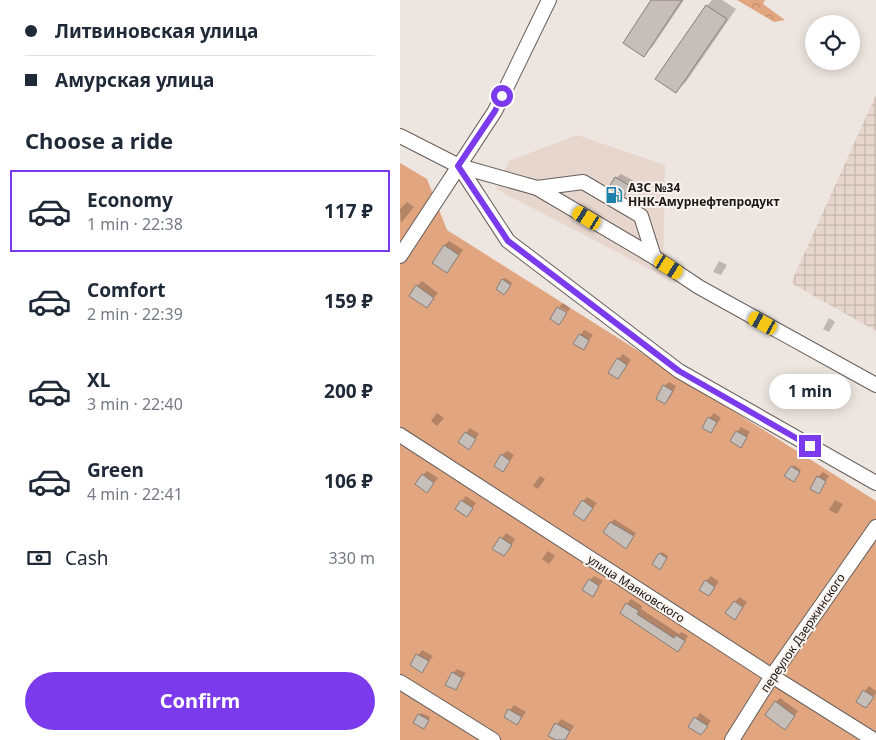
<!DOCTYPE html>
<html lang="en">
<head>
<meta charset="utf-8">
<style>
  body { margin:0; font-family:"Noto Sans",sans-serif; background:#f6f6f7; color:#1f2937; height:100vh; display:flex; flex-direction:column; font-size:19px; white-space:nowrap }
  * { box-sizing:border-box; margin:0 }
  p { font-size:16px; color:#747a83 }
  .icon { flex:none; width:28px; height:28px; fill:none; stroke:currentColor; stroke-width:2; stroke-linecap:round; stroke-linejoin:round }
  .map { position:relative; flex:1; overflow:hidden }
  .panel { display:flex; flex-direction:column; background:#fff; width:400px }
  .panel>* { flex:none }
  .hud { display:grid; align-content:center; height:110px; padding:0 25px; background:#fff }
  .tools { position:absolute; left:405px; top:15px; display:grid; gap:10px }
  .tools a { display:grid; place-items:center; width:55px; height:55px; border-radius:50%; background:#fff; box-shadow:0 2px 12px #0003; font-size:25px }
  .end { position:absolute; width:22px; height:22px; margin:-11px; border:6px solid #7c3aed; background:#fff; box-shadow:0 0 0 2px #fff }
  .from { border-radius:50% }
  .bubble { position:absolute; height:35px; border-radius:18px; background:#fff; box-shadow:0 2px 12px #0003; font-size:16px; font-weight:700; line-height:35px; text-align:center }
  .car { position:absolute; width:15px; height:30px; margin:-15px -8px; border-radius:6px; box-shadow:0 0 4px 1px #0007; background:linear-gradient(#f5c518 24%,#345 0 40%,#f5c518 0 76%,#345 0 86%,#f5c518 0) }
  .hud b { display:flex; align-items:center; gap:18px; height:48px; font-size:19px }
  .hud b+b { border-top:1px solid #e0e1e3 }
  .hud i { width:12px; height:12px; background:#1f2937 }
  ul { padding:0; list-style:none }
  li { display:flex; align-items:center; gap:15px; height:82px; margin:0 10px 8px; padding:0 15px; border:2px solid transparent; border-radius:0px }
  li div { flex:1 }
  li b { display:block; font-size:19px }
  li em { font-style:normal; font-weight:700 }
  li.on { border-color:#7c3aed }
  li>.icon { width:45px; height:45px; stroke-width:1.5 }
  h2 { padding:0 25px; font-size:22px; line-height:60px }
  .pay { display:flex; align-items:center; gap:12px; height:55px; padding:0 25px; font-size:19px }
  .pay p { margin-inline-start:auto }
  .button { display:flex; gap:10px; margin-top:auto; padding:10px 25px }
  .button a { flex:1; height:58px; border-radius:30px; background:#7c3aed; color:#fff; font-size:20px; font-weight:700; line-height:58px; text-align:center }
  main { display:flex; flex:1; min-height:0 }
  .map>svg:first-child { display:block }
</style>
</head>
<body>
<main>
<section class="panel">
<div class="hud">
<b><i class="from"></i>Литвиновская улица</b>
<b><i></i>Амурская улица</b>
</div>
<h2>Choose a ride</h2>
<ul>
<li class="on"><svg class="icon" aria-label="car" viewBox="0 0 24 24"><path d="M5 17H2v-5l4-1 3-4h7l3 4 3 1v5h-3M9 17h6M6 11h13"/><circle cx="7" cy="17" r="2"/><circle cx="17" cy="17" r="2"/></svg><div><b>Economy</b><p>1 min · 22:38</p></div><em>117 ₽</em></li>
<li><svg class="icon" aria-label="car" viewBox="0 0 24 24"><path d="M5 17H2v-5l4-1 3-4h7l3 4 3 1v5h-3M9 17h6M6 11h13"/><circle cx="7" cy="17" r="2"/><circle cx="17" cy="17" r="2"/></svg><div><b>Comfort</b><p>2 min · 22:39</p></div><em>159 ₽</em></li>
<li><svg class="icon" aria-label="car" viewBox="0 0 24 24"><path d="M5 17H2v-5l4-1 3-4h7l3 4 3 1v5h-3M9 17h6M6 11h13"/><circle cx="7" cy="17" r="2"/><circle cx="17" cy="17" r="2"/></svg><div><b>XL</b><p>3 min · 22:40</p></div><em>200 ₽</em></li>
<li><svg class="icon" aria-label="car" viewBox="0 0 24 24"><path d="M5 17H2v-5l4-1 3-4h7l3 4 3 1v5h-3M9 17h6M6 11h13"/><circle cx="7" cy="17" r="2"/><circle cx="17" cy="17" r="2"/></svg><div><b>Green</b><p>4 min · 22:41</p></div><em>106 ₽</em></li>
</ul>
<div class="pay"><svg class="icon" aria-label="cash" viewBox="0 0 24 24"><path d="M3 7h18v10H3z"/><circle cx="12" cy="12" r="2"/></svg>Cash<p>330 m</p></div>
<div class="button"><a>Confirm</a></div>
</section>
<div class="map">
<svg width="476" height="740" viewBox="0 0 476 740">
  <defs>
    <pattern id="industrial-grid" width="8" height="8" patternUnits="userSpaceOnUse" patternTransform="scale(1.25)"><rect width="8" height="8" fill="#e6d6cd"/><path d="M0 4h8M4 0v8" fill="none" stroke="#c5b7af"/></pattern>
    <pattern id="park-crowns" width="20" height="18" patternUnits="userSpaceOnUse" patternTransform="scale(1.25)"><rect width="20" height="18" fill="#e1a580"/><path d="M2 6a3 3 0 1 1 6 0M12 15a3 3 0 1 1 6 0" fill="none" stroke="#c08d6e"/></pattern>
  </defs>
  <rect width="100%" height="100%" fill="#ede5e0"/>
  <path fill="#e6d6cd" d="M177,135L265,165L263,276L96,189L109,161Z"/>
  <path fill="url(#industrial-grid)" d="M476,95V331L391,283Z"/>
  <path fill="url(#park-crowns)" d="M337,0H365L363,4L385,20L374,22Z"/>
  <path fill="#e1a580" d="M0,163L27,179L47,230L476,501V740H0Z"/>
  <g fill="#0003">
    <path d="M253,0H284L253,46L244,55Z"/>
    <path d="M312,0H322L336,9L286,82L276,91L307,6Z"/>
    <path d="M221,174L234,181L224,194L216,178Z"/>
    <path d="M7,202L14,207L1,223L0,209Z"/>
    <path d="M49,241L63,250L47,272L45,245Z"/>
    <path d="M319,261L327,265L321,275L313,272Z"/>
    <path d="M105,278L112,283L106,292L103,280Z"/>
    <path d="M22,281L38,293L27,306L17,286Z"/>
    <path d="M163,303L170,308L168,312L159,307Z"/>
    <path d="M429,318L435,322L429,332L423,329Z"/>
    <path d="M184,330L193,335L183,348L175,343Z"/>
    <path d="M223,354L231,360L218,378V359Z"/>
    <path d="M269,382L276,386L270,398L265,402L264,386Z"/>
    <path d="M37,413L44,418L37,426L31,421Z"/>
    <path d="M314,413L321,418L311,432L309,418Z"/>
    <path d="M341,427L350,432L341,446L337,432Z"/>
    <path d="M70,428L79,434L69,448L66,433Z"/>
    <path d="M107,451L114,455L107,466L102,455Z"/>
    <path d="M394,465L401,470L396,478L392,467Z"/>
    <path d="M27,471L38,478L27,491L23,475Z"/>
    <path d="M423,472L429,476L418,492V477Z"/>
    <path d="M140,476L145,479L138,489L133,486Z"/>
    <path d="M66,496L76,503L66,516L62,501Z"/>
    <path d="M187,497L197,503L184,519L183,501Z"/>
    <path d="M435,500L443,504L437,514L429,510Z"/>
    <path d="M214,519L236,533L229,544L211,523Z"/>
    <path d="M106,533L115,539L108,550L94,549Z"/>
    <path d="M148,551L155,556L149,564L142,559Z"/>
    <path d="M262,552L268,556L262,566L260,554Z"/>
    <path d="M194,576L203,581L192,595L190,580Z"/>
    <path d="M311,576L319,582L308,595L306,581Z"/>
    <path d="M339,597L347,602L335,618L327,613Z"/>
    <path d="M231,599L242,606L241,609L279,634L282,632L288,636L282,646L221,612Z"/>
    <path d="M22,650L33,656L22,671L11,665Z"/>
    <path d="M57,669L66,673L55,689L53,673Z"/>
    <path d="M469,686L476,691V693L466,707L458,701Z"/>
    <path d="M380,698L398,711L389,723L376,702Z"/>
    <path d="M114,705L126,712L117,724L105,717Z"/>
    <path d="M21,713L30,717L25,725L15,723Z"/>
    <path d="M300,713L311,721L301,734L290,726Z"/>
    <path d="M161,719L174,726L165,740H159L150,735Z"/>
  </g>
  <g fill="#c6beb9" stroke="#857d79">
    <path d="M251,0H282L244,57L223,43Z"/>
    <path d="M306,5L327,19L276,93L255,79Z"/>
    <path d="M215,177L230,186L224,196L209,187Z"/>
    <path d="M44,245L59,255L47,273L32,263Z"/>
    <path d="M102,279L111,285L104,295L96,289Z"/>
    <path d="M16,285L34,298L27,308L9,296Z"/>
    <path d="M157,307L167,313L159,325L150,319Z"/>
    <path d="M179,334L189,340L184,350L173,344Z"/>
    <path d="M217,358L227,365L218,379L208,373Z"/>
    <path d="M263,385L273,391L265,404L256,399Z"/>
    <path d="M308,417L317,422L311,433L302,428Z"/>
    <path d="M336,431L347,437L341,448L330,441Z"/>
    <path d="M65,432L76,439L69,450L58,442Z"/>
    <path d="M101,454L110,461L103,472L94,466Z"/>
    <path d="M391,466L400,472L394,482L384,476Z"/>
    <path d="M22,474L34,483L27,493L15,484Z"/>
    <path d="M417,476L426,481L419,494L410,489Z"/>
    <path d="M61,500L73,508L67,517L55,509Z"/>
    <path d="M182,500L193,508L184,521L173,514Z"/>
    <path d="M210,522L234,536L226,549L203,532Z"/>
    <path d="M100,537L112,545L104,556L92,549Z"/>
    <path d="M259,553L267,558L260,570L252,564Z"/>
    <path d="M189,579L199,586L193,597L182,590Z"/>
    <path d="M305,580L315,587L309,596L299,590Z"/>
    <path d="M334,601L343,607L335,620L325,613Z"/>
    <path d="M226,603L239,611L237,614L274,638L276,635L285,641L278,652L220,613Z"/>
    <path d="M16,654L29,661L22,673L10,665Z"/>
    <path d="M52,672L62,678L56,690L45,685Z"/>
    <path d="M463,690L474,697L466,708L456,702Z"/>
    <path d="M375,701L395,716L385,730L365,715Z"/>
    <path d="M108,709L122,717L117,725L104,717Z"/>
    <path d="M18,714L29,720L24,729L13,723Z"/>
    <path d="M294,717L308,726L301,735L288,727Z"/>
    <path d="M155,723L170,731L165,740H156L148,736Z"/>
  </g>
  <g fill="none" stroke-linecap="round" stroke-linejoin="round">
    <g stroke="#665f5b" stroke-width="16">
      <g id="minor">
        <path d="M0,136L59,166L137,188L254,257L299,287L476,385"/>
        <path d="M59,166L108,241L279,371L476,483"/>
        <path d="M137,188L183,182L241,216L254,257"/>
        <path d="M0,256L95,111L149,0"/>
        <path d="M0,435L372,676L474,740"/>
        <path d="M0,682L93,740"/>
        <path d="M332,740L372,676L476,527"/>
      </g>
    </g>
    <use href="#minor" stroke="#fff" stroke-width="14"/>
  </g>
  <g fill="none" stroke-linecap="round" stroke-linejoin="round">
    <path stroke="#7c3aed" stroke-width="6" d="M102,96L95,111L58,166L108,241L279,371L410,446"/>
  </g>
  <defs>
    <g id="fuel-bare" transform="scale(1.35)"><path d="M-5.5-6h7V0h2V4h1.3V-2.5L3-4.5l.8-.8L6-3V5H2.5V1h-1V6h-7ZM-4.2-4.7v3.2H.2V-4.7Z" fill="#1c81ab" stroke="#faf2ed" stroke-width="2.5" paint-order="stroke"/></g>
  </defs>
  <g fill-rule="evenodd">
    <use href="#fuel-bare" x="214" y="195"/>
  </g>
  <g text-anchor="middle" stroke-width="4" stroke-linejoin="round" paint-order="stroke">
    <g font-size="12" font-weight="bold" fill="#1a1716" stroke="#faf2ed" text-anchor="start">
      <text x="228" y="192">АЗС №34<tspan x="228" dy="14">ННК-Амурнефтепродукт</tspan></text>
    </g>
    <g font-size="12" fill="#1a1716" stroke="#faf2ed">
      <text transform="translate(236 589) rotate(33)" y="4">улица Маяковского</text>
      <text transform="translate(403 633) rotate(-56)" y="4">переулок Дзержинского</text>
    </g>
  </g>
</svg>
<div class="tools">
<a><svg class="icon" aria-label="locate" viewBox="0 0 24 24"><circle cx="12" cy="12" r="6"/><path d="M12 2v4M12 18v4M2 12h4M18 12h4"/></svg></a>
</div>
<i class="end from" style="left:102px;top:96px"></i>
<i class="end" style="left:410px;top:446px"></i>
<div class="bubble" style="left:369px;top:374px;width:82px">1 min</div>
<i class="car" style="left:187px;top:218px;rotate:301deg"></i>
<i class="car" style="left:269px;top:267px;rotate:123deg"></i>
<i class="car" style="left:363px;top:323px;rotate:299deg"></i>
</div>
</main>
</body>
</html>
